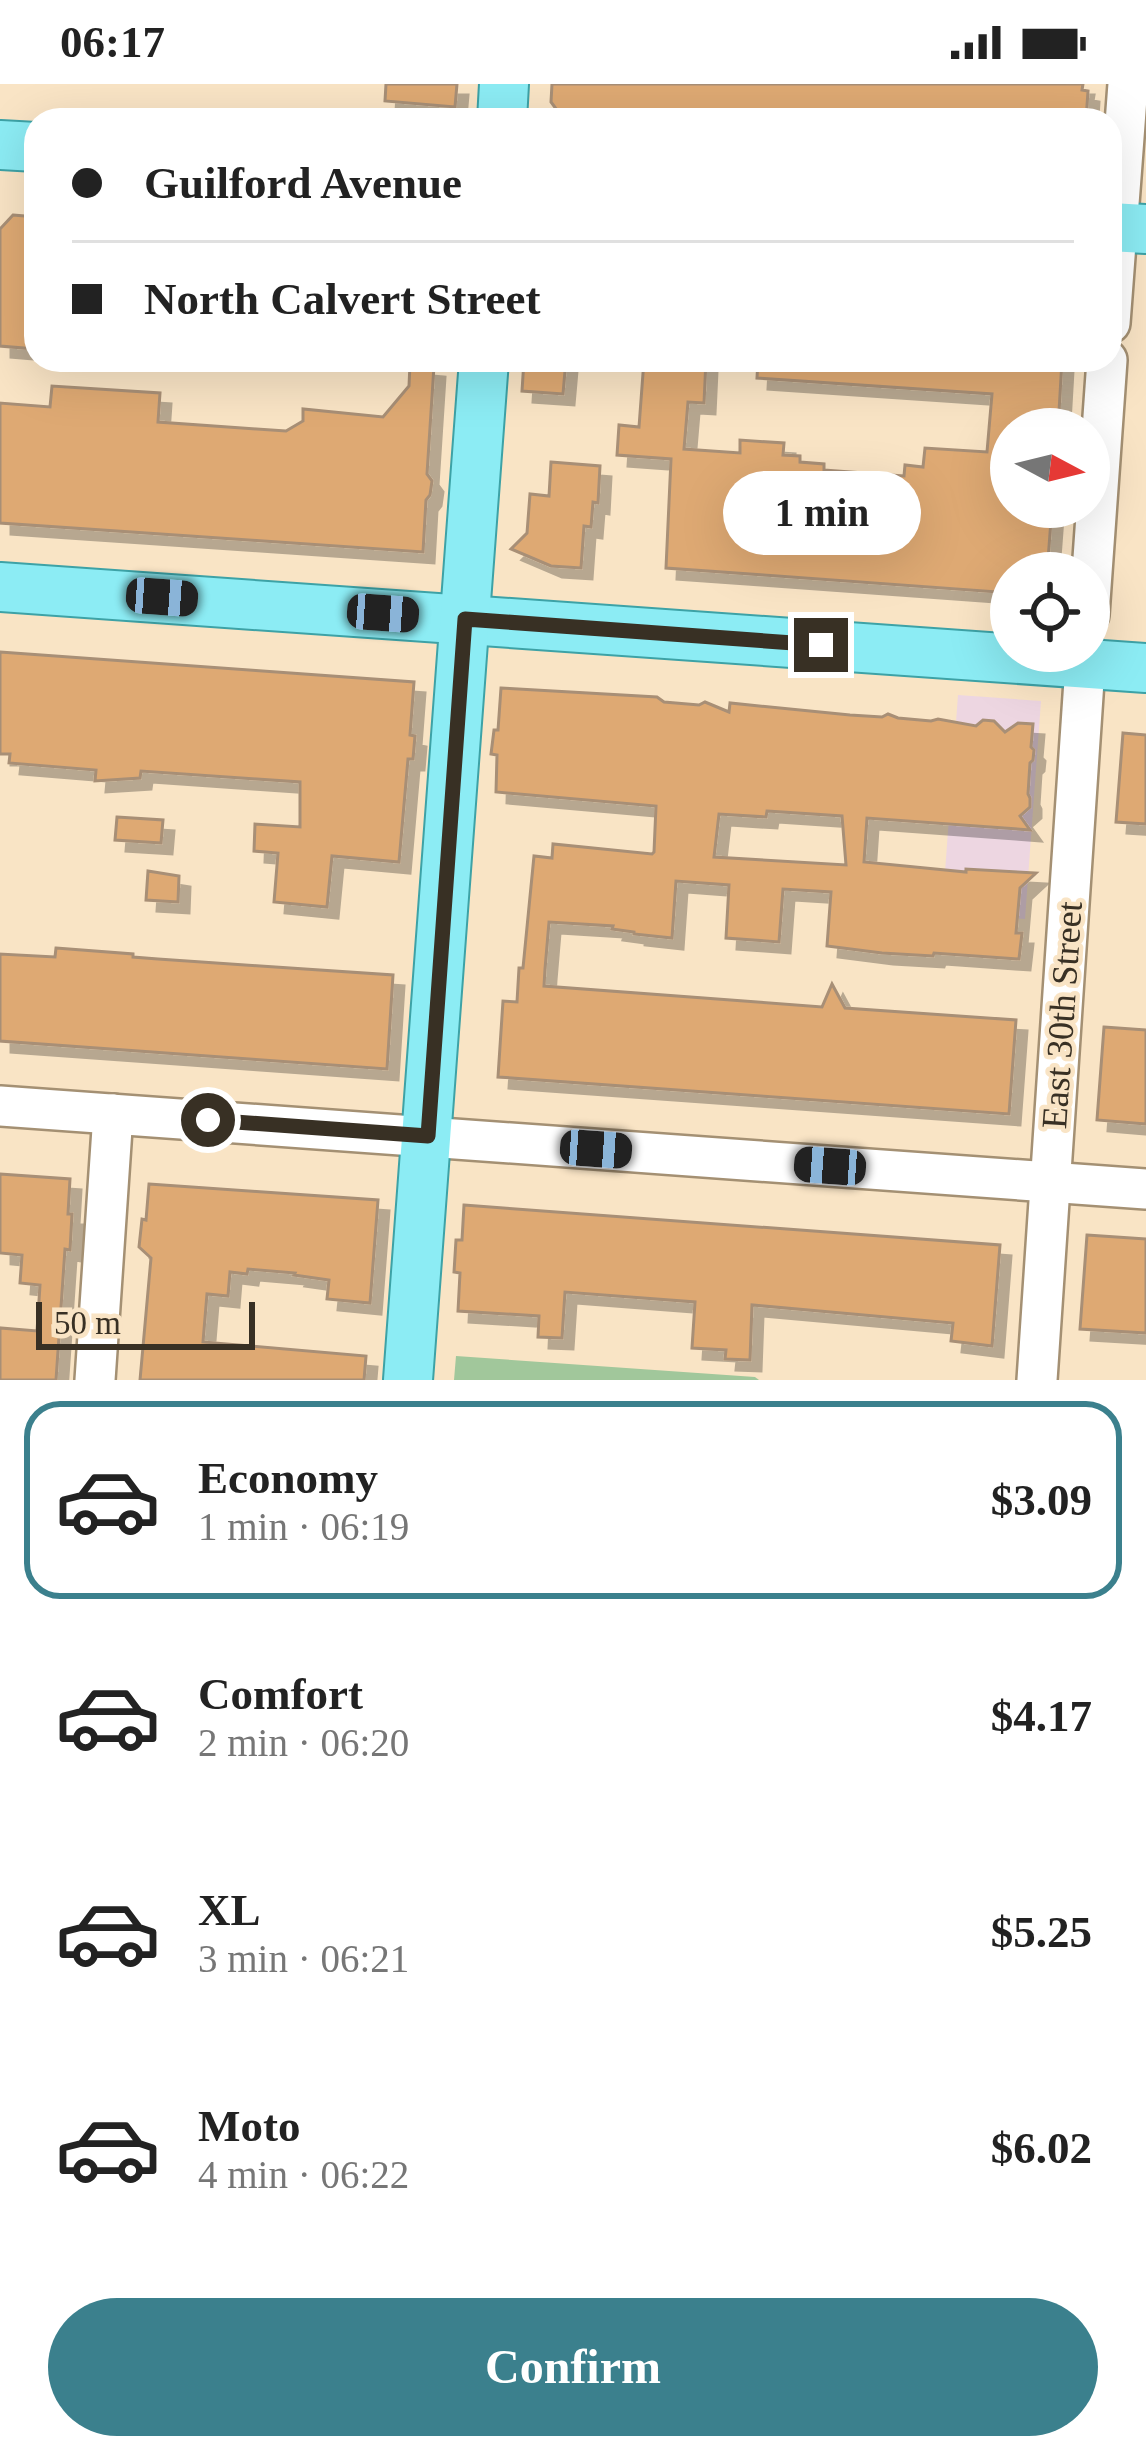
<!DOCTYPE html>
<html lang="en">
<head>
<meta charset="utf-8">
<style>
  body { margin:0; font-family:Georgia,serif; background:#f2f2f2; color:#222; height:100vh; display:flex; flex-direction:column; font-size:45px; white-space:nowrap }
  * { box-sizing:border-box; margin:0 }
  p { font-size:39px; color:#767676 }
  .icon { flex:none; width:66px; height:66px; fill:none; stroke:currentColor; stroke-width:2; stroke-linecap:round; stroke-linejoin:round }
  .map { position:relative; height:1296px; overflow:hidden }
  .drawer { display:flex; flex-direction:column; background:#fff; flex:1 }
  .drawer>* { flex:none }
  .hud { position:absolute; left:24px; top:24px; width:1098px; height:264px; border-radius:36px; box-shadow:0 12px 48px #0002; display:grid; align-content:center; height:264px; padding:0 48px; background:#fff }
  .needle { width:78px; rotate:97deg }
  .buttons { position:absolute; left:990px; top:324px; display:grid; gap:24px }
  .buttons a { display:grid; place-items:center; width:120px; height:120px; border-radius:50%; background:#fff; box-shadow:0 12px 48px #0002; font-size:60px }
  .scale { position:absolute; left:36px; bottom:30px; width:219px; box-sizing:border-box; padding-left:12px; border:6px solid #383024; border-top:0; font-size:33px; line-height:42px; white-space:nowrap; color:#383024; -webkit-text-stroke:9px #f9e4c5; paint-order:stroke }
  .end { position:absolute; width:54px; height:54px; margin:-27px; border:15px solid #383024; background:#fff; box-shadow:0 0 0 6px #fff }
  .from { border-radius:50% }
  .bubble { position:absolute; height:84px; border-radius:42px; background:#fff; box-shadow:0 12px 48px #0002; font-size:39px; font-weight:700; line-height:84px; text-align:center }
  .car { position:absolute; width:36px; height:72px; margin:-36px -18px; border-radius:15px; box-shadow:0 0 9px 3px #0007; background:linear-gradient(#222 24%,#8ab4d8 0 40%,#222 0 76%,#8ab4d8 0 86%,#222 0) }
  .hud b { display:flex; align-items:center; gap:42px; height:114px; font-size:45px }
  .hud b+b { border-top:3px solid #e0e0e0 }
  .hud i { width:30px; height:30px; background:#222 }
  ul { padding:21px 0 0; list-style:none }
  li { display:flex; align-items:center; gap:36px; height:198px; margin:0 24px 18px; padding:0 24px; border:6px solid transparent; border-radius:36px }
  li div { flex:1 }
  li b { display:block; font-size:45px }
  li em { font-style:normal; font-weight:700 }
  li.active { border-color:#3b808d }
  li>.icon { width:108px; height:108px; stroke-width:1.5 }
  .button { display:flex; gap:24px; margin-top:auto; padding:24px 48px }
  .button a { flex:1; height:138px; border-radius:72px; background:#3b808d; color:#fff; font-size:48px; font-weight:700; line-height:138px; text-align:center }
  .status { display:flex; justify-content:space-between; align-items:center; height:84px; padding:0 60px; background:#fff; direction:ltr }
  .status svg { height:33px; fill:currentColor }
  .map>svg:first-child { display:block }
</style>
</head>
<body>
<div class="status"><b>06:17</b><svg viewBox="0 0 49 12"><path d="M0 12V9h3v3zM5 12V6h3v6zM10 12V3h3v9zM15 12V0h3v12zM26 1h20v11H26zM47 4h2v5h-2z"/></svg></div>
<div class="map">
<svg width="1146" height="1296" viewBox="0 0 1146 1296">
  <defs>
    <filter id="shadow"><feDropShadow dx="11" dy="11" stdDeviation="0" flood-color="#0004"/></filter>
  </defs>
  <rect width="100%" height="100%" fill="#f9e4c5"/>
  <path fill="#edd6e1" d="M958,611L1041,617L1025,835L942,829Z"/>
  <path fill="#a1c79b" d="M456,1272L755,1293L759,1296H454Z"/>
  <g fill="#dea973" stroke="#a88f76" stroke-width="3" fill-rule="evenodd" filter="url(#shadow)">
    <path d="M386,0H457L455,23L385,17Z"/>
    <path d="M552,0H1083L1082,6L1088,7L1086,36H659L634,33L623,35L615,32H595L592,35L562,33L551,18Z"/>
    <path d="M13,131L36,133V265L0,262V145Z"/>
    <path d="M524,276H566L563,310L522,307Z"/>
    <path d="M644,276H706L704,319L688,318L684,365L740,369V356L784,359L783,371L800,372V378L824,380V386L904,392L905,381L923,383L925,364L987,368L992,310L757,294L758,276H1062L1058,345L1011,341V423H1052L1047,489H1011V509L666,484L671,375L617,371L619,341L639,343Z"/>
    <path d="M410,280L434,282L427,390L432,397L430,411L426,416L423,468L0,439V319L50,323L52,302L160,309L158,338L286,347L303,337V325L383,333L409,302Z"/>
    <path d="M551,378L600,382L598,419L593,418L591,443L584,442L581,484L551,482L511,465L527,449L530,410L549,412Z"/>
    <path d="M0,568L414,598L410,651L415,652L413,675H408L399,778L332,772L327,823L274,818L278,769L254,767L255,740L300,743V698L141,687L140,694L95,697L96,686L9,679L10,670H0Z"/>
    <path d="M501,604L657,613L664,618L699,621L705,618L729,628L730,619L850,631L882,633L888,630L898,634L931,637L938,635L976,642L983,636L994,637L1005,648L1018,639L1033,640L1031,663L1034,666L1033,676L1030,679L1028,710L1030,714V723L1020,732L1030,746L867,734L864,778L966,788V785L1036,789L1020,804L1016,849H1022L1019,875L934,869L933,872L882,869L827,862L831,808L783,805L779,858L726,854L729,801L676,797L672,854L634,850V848L612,845L613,842L549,838L545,885L544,902L822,923L832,900L845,924L1016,936L1009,1030L498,993L503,917L517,918L519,884H523L534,772L552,774L553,760L652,770L654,768L656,722L496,708L497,671L491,670L494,646H498ZM767,727L842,732L846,781L714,773L719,730L766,733Z"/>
    <path d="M1123,649L1146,651V740L1116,738Z"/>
    <path d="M117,733L163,736L161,759L115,756Z"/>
    <path d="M148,787L179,792L178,818L146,816Z"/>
    <path d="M56,864L133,870V873L158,875L393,891L387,985L0,957V870L55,873Z"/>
    <path d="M1104,943L1146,946V1040L1097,1036Z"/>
    <path d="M0,1090L70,1095L68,1130H72L70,1166L65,1165L56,1296H0V1244L37,1247L40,1201L20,1199L22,1171L0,1169Z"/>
    <path d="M149,1100L378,1116L370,1219L327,1215L329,1196L294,1191L295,1189L248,1185L247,1190L230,1188L228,1212L207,1210L203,1258L366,1272L364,1296H140L151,1174L139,1163L142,1135L146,1136Z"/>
    <path d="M464,1121L1000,1161L992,1262L951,1257L953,1239L752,1221L750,1276L725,1275L726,1266L692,1264L695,1218L565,1208L562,1254L538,1253L539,1232L458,1227L460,1189L454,1188L456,1156H462Z"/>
    <path d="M1087,1151L1146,1155V1249L1080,1245Z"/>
  </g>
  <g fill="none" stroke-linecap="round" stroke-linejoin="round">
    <g stroke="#a49073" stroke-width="44">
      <g id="minor">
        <path d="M1110,239L1128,0"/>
        <path d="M1089,531L1107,276"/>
        <path d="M0,1022L1146,1105"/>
        <path d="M95,1296L113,1030"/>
        <path d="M1037,1296L1086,567"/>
      </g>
    </g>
    <g stroke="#3da2a6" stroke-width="52">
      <g id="major">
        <path d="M502,36L504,0"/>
        <path d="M0,61L36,63"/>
        <path d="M1110,143L1146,145"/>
        <path d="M0,503L1146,584"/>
        <path d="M408,1296L484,276"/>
      </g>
    </g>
    <use href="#minor" stroke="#fff" stroke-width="39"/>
    <use href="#major" stroke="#8cecf4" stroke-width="48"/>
  </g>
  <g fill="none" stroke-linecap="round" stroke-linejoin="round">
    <path stroke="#383024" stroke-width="15" d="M208,1036L428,1052L465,535L821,561"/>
  </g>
  <g text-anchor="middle" stroke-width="9" stroke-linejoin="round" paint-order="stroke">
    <g font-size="36" fill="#383024" stroke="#f9e4c5">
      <text transform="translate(1061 931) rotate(-86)" y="13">East 30th Street</text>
    </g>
  </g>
</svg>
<div class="buttons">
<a><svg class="needle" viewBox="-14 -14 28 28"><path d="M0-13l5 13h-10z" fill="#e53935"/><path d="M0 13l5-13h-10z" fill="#767676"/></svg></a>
<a><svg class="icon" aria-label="locate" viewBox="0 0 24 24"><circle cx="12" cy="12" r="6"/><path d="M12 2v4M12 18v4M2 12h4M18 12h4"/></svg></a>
</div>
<div class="scale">50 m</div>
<i class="end from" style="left:208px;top:1036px"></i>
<i class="end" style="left:821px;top:561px"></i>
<div class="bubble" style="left:723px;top:387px;width:198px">1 min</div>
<i class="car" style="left:162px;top:513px;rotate:94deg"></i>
<i class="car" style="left:383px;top:529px;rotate:94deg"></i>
<i class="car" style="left:596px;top:1065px;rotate:94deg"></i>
<i class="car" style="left:830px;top:1082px;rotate:274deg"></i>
<div class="hud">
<b><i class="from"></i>Guilford Avenue</b>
<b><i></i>North Calvert Street</b>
</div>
</div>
<section class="drawer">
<ul>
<li class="active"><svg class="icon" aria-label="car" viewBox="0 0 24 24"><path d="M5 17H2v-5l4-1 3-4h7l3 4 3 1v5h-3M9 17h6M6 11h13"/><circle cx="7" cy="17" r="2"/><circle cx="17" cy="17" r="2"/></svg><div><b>Economy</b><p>1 min · 06:19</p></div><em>$3.09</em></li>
<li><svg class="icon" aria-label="car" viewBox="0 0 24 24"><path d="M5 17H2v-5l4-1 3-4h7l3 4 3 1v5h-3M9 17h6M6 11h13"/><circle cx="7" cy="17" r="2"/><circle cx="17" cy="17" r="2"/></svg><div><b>Comfort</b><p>2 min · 06:20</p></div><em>$4.17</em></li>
<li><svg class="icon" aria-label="car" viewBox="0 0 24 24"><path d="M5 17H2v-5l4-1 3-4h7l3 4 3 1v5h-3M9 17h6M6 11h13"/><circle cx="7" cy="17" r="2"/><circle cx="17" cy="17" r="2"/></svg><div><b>XL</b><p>3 min · 06:21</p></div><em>$5.25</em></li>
<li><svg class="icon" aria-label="car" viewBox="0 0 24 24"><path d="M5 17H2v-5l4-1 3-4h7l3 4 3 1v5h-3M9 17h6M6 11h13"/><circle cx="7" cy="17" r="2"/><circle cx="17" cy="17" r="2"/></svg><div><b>Moto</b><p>4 min · 06:22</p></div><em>$6.02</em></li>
</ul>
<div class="button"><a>Confirm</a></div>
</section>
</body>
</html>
